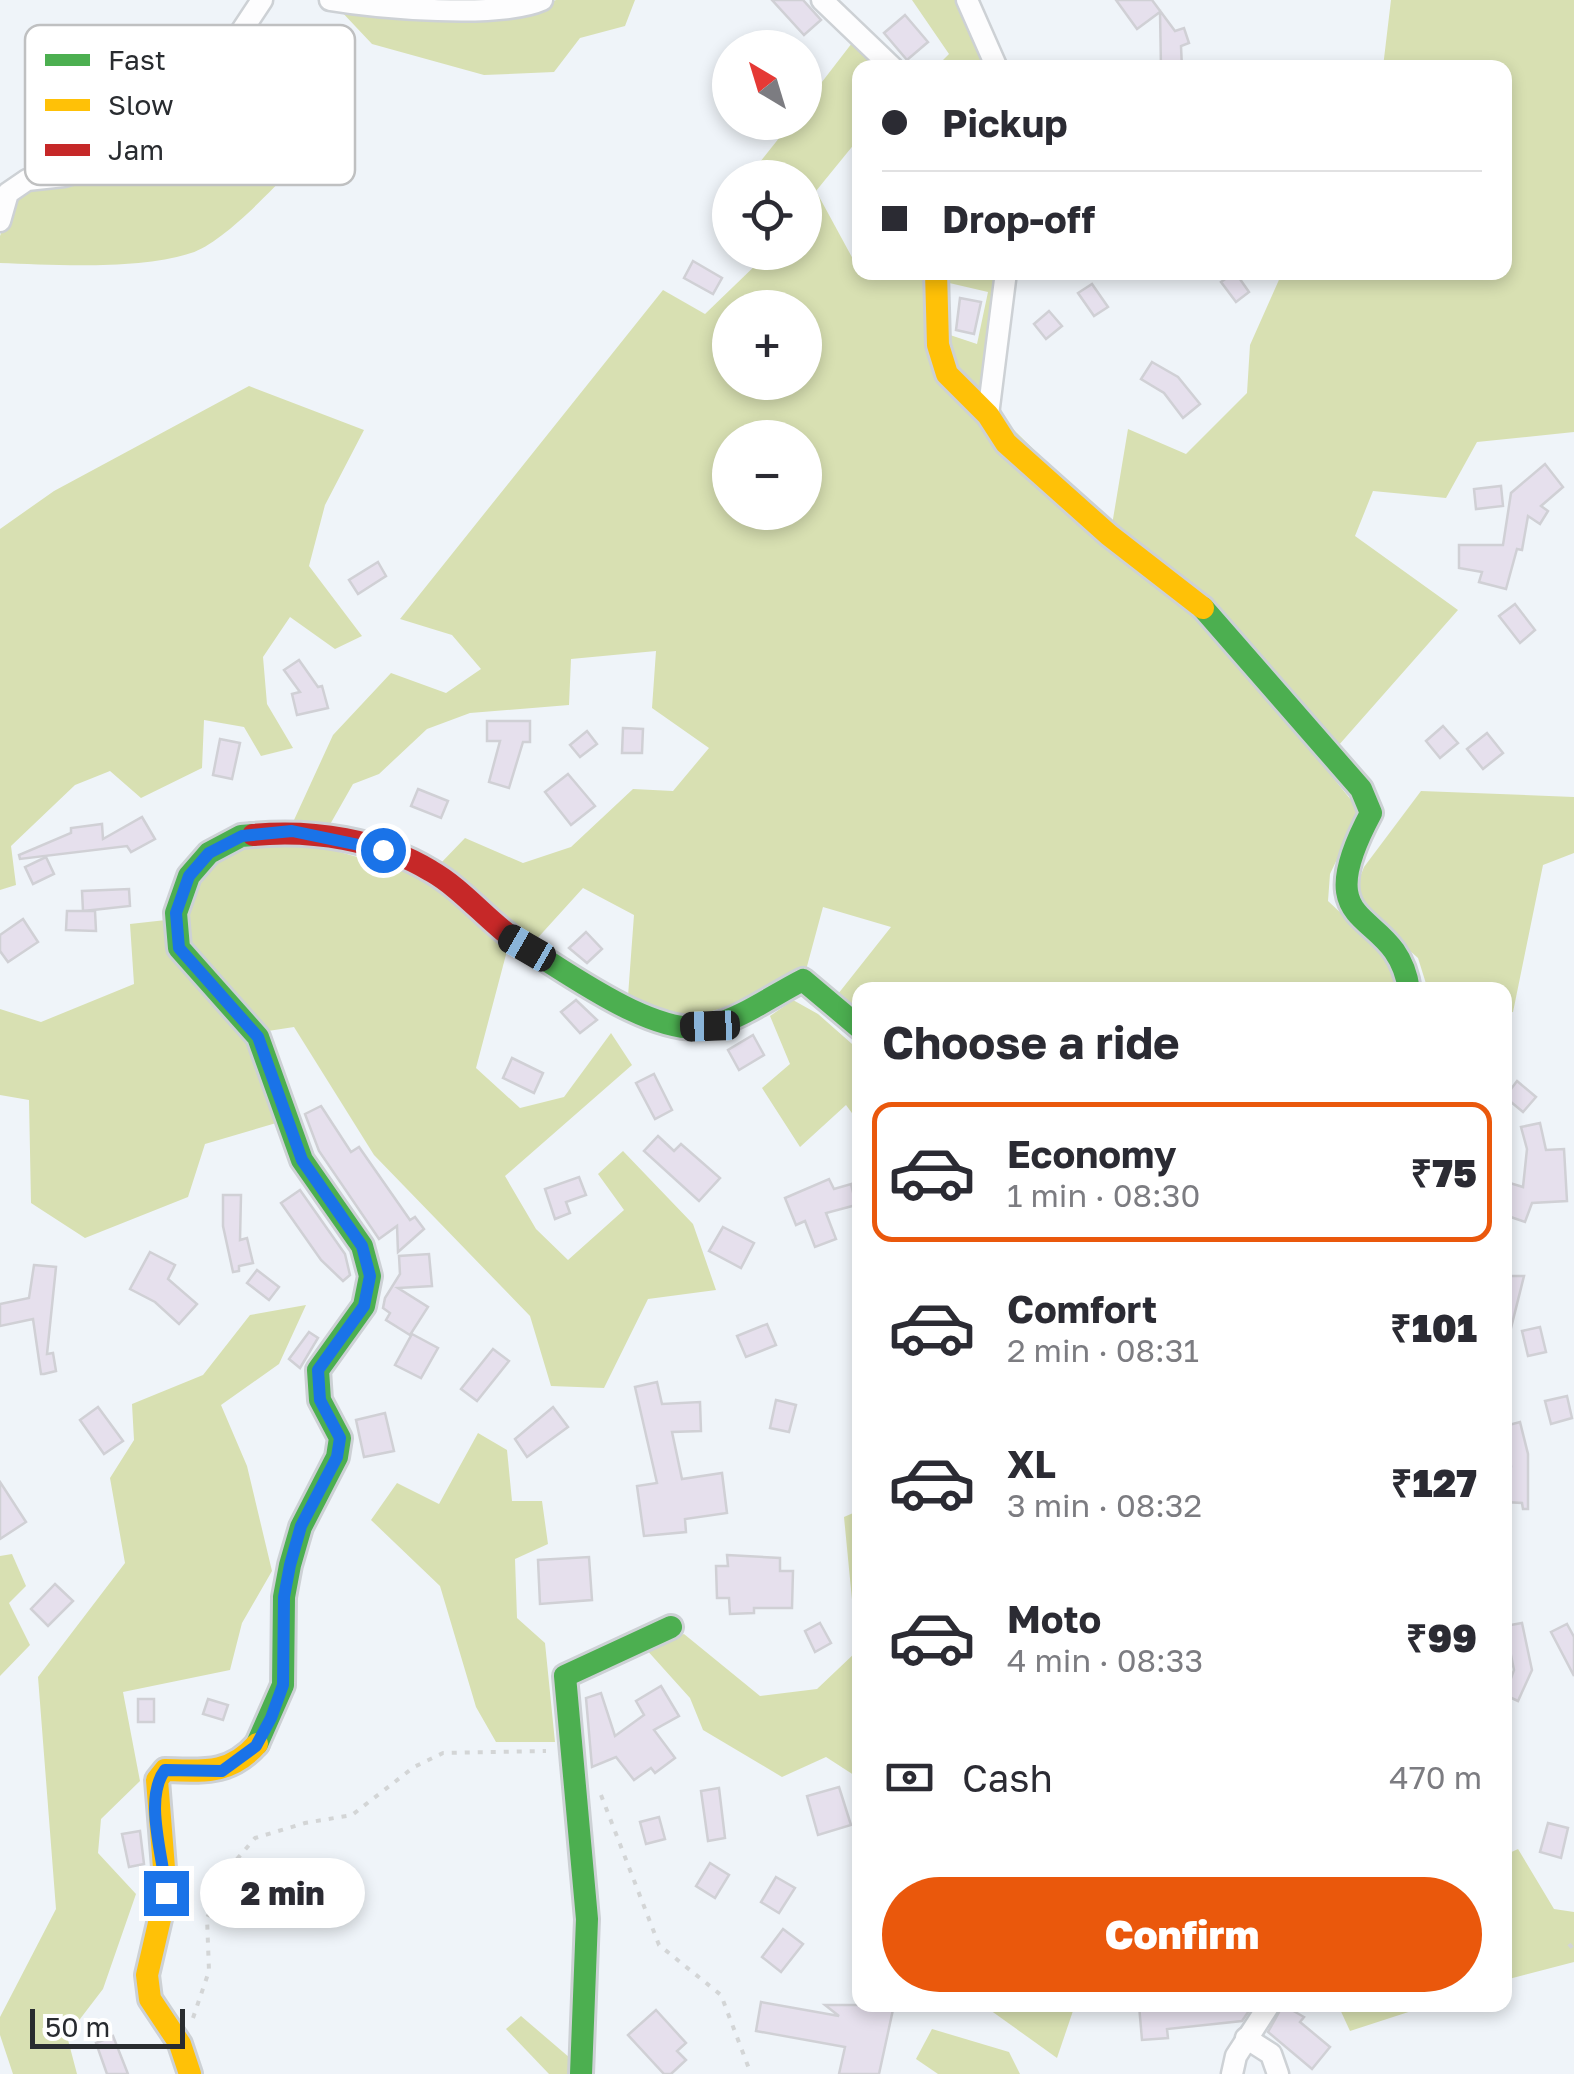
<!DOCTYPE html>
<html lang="en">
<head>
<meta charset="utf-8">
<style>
  body { margin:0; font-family:"Golos Text",sans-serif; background:#f2f2f3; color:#2b2b33; height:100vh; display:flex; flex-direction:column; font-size:38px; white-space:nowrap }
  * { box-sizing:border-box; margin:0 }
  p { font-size:32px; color:#7c7c81 }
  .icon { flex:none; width:55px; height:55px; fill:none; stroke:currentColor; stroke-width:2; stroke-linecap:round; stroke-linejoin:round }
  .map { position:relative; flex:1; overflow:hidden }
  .side { position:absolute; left:852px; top:982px; width:660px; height:1030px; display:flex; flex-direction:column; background:#fff; border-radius:20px; box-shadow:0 5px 15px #0003 }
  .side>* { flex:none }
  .top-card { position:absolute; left:852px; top:60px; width:660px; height:220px; border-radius:20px; box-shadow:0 5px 15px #0003; display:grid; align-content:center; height:220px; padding:0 30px; background:#fff }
  .needle { width:65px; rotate:322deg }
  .tools { position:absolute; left:712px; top:30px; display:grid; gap:20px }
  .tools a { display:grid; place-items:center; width:110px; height:110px; border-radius:50%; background:#fff; box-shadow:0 5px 15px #0003; font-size:50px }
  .scale { position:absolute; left:30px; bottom:25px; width:155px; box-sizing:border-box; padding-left:10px; border:5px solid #292c30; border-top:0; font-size:28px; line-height:35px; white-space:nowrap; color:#292c30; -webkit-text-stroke:8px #fff; paint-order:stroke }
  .end { position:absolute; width:45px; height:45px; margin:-22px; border:12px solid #1a73e8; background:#fff; box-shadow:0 0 0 5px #fff }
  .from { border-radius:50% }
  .bubble { position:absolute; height:70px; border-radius:35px; background:#fff; box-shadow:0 5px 15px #0003; font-size:32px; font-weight:800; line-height:70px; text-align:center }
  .car { position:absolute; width:30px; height:60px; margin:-30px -15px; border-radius:12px; box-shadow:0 0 8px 2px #0007; background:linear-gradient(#222 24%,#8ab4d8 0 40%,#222 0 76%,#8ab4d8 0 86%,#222 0) }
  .top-card b { display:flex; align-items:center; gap:35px; height:95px; font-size:38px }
  .top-card b+b { border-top:2px solid #e1e1e2 }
  .top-card i { width:25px; height:25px; background:#2b2b33 }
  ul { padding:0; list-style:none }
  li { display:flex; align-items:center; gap:30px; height:140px; margin:0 20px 15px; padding:0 10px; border:5px solid transparent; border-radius:20px }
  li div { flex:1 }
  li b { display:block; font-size:38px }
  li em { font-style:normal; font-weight:800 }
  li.on { border-color:#ea580c }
  li>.icon { width:90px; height:90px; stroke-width:1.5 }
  h2 { padding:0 30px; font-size:45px; line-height:120px }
  .pay { display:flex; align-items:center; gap:25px; height:110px; padding:0 30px; font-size:38px }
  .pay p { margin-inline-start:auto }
  .cta { display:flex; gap:20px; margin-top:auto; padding:20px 30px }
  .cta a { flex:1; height:115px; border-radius:60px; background:#ea580c; color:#fff; font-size:40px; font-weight:800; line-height:115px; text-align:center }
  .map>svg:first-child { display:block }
</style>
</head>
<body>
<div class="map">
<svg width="1574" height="2074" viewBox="0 0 1574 2074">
  <rect width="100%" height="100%" fill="#eff4f9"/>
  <g fill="#d8e0b2" fill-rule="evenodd">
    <path d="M556,0H635L625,26L580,38L554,72L484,75L372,44L339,9L544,6Z"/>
    <path d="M912,0H957L991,67H936L949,54Z"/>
    <path d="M1391,0H1574V432L1477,442L1446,498L1373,491L1355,536L1458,610L1338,746L1112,525L1128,429L1186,454L1247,393L1250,345L1282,273L1505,272V68L1383,67Z"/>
    <path d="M852,43L883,67L860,68V137L816,191L860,272L926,273L927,344L1203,617L1360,811L1330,874L1328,901L1392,961L1401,990H860V1015L838,994L891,927L823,907L806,970L744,1002L680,1020L628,996L634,915L583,888L534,942L439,865L465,838L523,863L571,847L633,789L673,791L709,748L652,708L656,651L571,659L569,705L470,713L427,729L379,774L353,784L328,828L294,820L333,735L391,673L446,693L481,669L452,635L400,619L663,290L705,314L762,259L759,253L805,252V178L748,177L791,123L805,122V104ZM730,308H805V382H730ZM730,438H805V512H730Z"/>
    <path d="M209,98L229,132L322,136C294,166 229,241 191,253C141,270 53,265 0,263V236L14,196L29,186L67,178Z"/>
    <path d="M945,273H1001L983,398L953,365L950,335L977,344L988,292L945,282Z"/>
    <path d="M249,386L364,430L325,505L309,566L362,636L335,649L290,617L263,657L267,704L293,748L261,756L244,727L204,720L202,768L141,798L110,771L75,785L11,846L16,885L0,890V529L54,491Z"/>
    <path d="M1421,791L1574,797V853L1543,865L1513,1012L1505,1013V990H1428L1418,958L1372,917L1355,890L1364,867Z"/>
    <path d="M300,841L433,878L508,947L476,1068L520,1108L564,1097L611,1033L632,1065L505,1176L536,1229L568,1260L624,1210L598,1174L623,1151L693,1224L716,1290L648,1299L604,1388L551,1386L530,1316L374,1155L294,1027L268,1031L193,964L184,907L223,852Z"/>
    <path d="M166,920L244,1032L283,1121L205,1144L188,1197L85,1238L31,1203L29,1100L0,1095V1009L41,1022L134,984L130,924Z"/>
    <path d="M793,1000L818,1014L860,1051V1124L846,1105L800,1147L762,1088L790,1064L770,1016Z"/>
    <path d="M306,1305L279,1364L221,1405L247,1466L272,1571L242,1623L230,1670L123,1692L140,1781L101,1819L98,1853L136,1894L103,1989L67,2036L77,2074H13L0,2035V2017L56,1909L38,1677L125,1563L110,1478L134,1440L132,1404L203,1375L250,1315Z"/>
    <path d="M478,1433L507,1450L512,1501H542L548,1544L515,1559L517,1618L545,1643L555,1742H496L476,1707L440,1586L371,1520L397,1483L439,1504Z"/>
    <path d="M860,1510V1779L826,1757L782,1777L703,1730L690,1698L645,1648L684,1634L760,1696L817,1689L857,1651L844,1517Z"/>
    <path d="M12,1554L26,1586L9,1603L30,1645L0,1676V1556Z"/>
    <path d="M1518,1849L1554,1909L1574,1912V1962L1505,1980V1855Z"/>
    <path d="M983,2005H1075L1057,2058Z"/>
    <path d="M1338,2005H1430L1350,2031Z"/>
    <path d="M521,2016L570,2058L571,2074H549L506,2029Z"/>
    <path d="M932,2029L1009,2052L1020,2074H938L916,2059Z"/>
  </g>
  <g fill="#e6e0ed" stroke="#d0d0d5" stroke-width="2.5">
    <path d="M772,0H803L821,20L804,35Z"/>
    <path d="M1116,0H1152L1175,31L1184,28L1189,43L1181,46L1182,68H1161L1160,12L1137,29Z"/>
    <path d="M905,15L928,42L907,60L884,33Z"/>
    <path d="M693,261L722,278L713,294L684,278Z"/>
    <path d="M1235,272L1249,292L1236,302L1221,282Z"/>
    <path d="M1092,284L1108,307L1094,316L1078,293Z"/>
    <path d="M960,298L981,302L974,334L956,330Z"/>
    <path d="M1049,311L1062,326L1046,339L1034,324Z"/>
    <path d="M1152,362L1178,377L1200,404L1183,418L1164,393L1141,379Z"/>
    <path d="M1545,464L1563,487L1541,506L1548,511L1540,524L1528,516L1522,550L1517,549L1506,589L1479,582L1482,572L1459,568V545H1503L1511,493Z"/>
    <path d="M1501,486L1503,506L1476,509L1474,489Z"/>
    <path d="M378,562L386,576L358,594L349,580Z"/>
    <path d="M1515,604L1535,630L1520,643L1499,616Z"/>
    <path d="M299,660L318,687L322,686L328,708L297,715L292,694L300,692L284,670Z"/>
    <path d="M487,721H530V742H523L509,788L489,782L500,741H487Z"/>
    <path d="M1443,726L1458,743L1440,758L1426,741Z"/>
    <path d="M623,728L643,729L642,753H622Z"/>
    <path d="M587,731L597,744L580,757L570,745Z"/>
    <path d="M1487,733L1503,753L1483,769L1467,749Z"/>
    <path d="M220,739L240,743L232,779L213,775Z"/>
    <path d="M568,774L595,806L571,825L545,792Z"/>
    <path d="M418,789L448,801L441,818L411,806Z"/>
    <path d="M142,817L155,839L131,852L127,846L20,859L19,855L71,833V828L102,824L103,839Z"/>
    <path d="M46,857L54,874L33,884L25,867Z"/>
    <path d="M129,889L130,906L83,911L82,891Z"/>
    <path d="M67,911H95L96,931L66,930Z"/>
    <path d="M23,919L38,942L8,962L0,951V935Z"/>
    <path d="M586,932L602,949L587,963L569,948Z"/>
    <path d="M576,1000L597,1020L580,1033L561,1012Z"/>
    <path d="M753,1035L764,1055L739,1070L728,1050Z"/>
    <path d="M512,1058L543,1073L534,1093L503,1078Z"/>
    <path d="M654,1074L672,1110L655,1119L636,1083Z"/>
    <path d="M1517,1081L1536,1097L1523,1112L1505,1097Z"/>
    <path d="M321,1106L351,1152L359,1147L410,1220L415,1217L424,1229L398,1252L397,1226L379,1239L319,1151L305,1114Z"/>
    <path d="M1540,1123L1546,1150L1564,1149L1567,1201L1532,1203L1525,1222L1505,1215V1199L1510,1183L1523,1187L1527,1149L1521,1127Z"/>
    <path d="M658,1136L674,1151L681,1144L720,1178L699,1201L644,1151Z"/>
    <path d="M579,1177L586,1195L566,1202L570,1213L555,1219L545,1189Z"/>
    <path d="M829,1179L834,1189L851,1184L856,1205L826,1213L836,1239L815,1247L805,1221L796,1225L785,1198Z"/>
    <path d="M300,1190L345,1254L350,1275L343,1281L321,1260L281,1203Z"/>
    <path d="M223,1195H241L240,1240L247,1238L253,1263L239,1266V1271L233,1272L223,1226Z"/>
    <path d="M723,1227L754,1243L741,1268L709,1251Z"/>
    <path d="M150,1252L175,1265L168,1279L197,1304L179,1324L155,1302L130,1289Z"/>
    <path d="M429,1254L432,1286L398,1288L428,1307L410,1335L386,1320L390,1313L383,1308L385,1298L400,1274L399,1256Z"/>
    <path d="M34,1265L56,1267L47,1354L53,1353L56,1371L44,1374H41L33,1319L0,1326V1304L29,1298Z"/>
    <path d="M257,1270L279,1287L269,1300L247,1283Z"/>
    <path d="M1505,1276H1524L1511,1328L1505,1327Z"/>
    <path d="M767,1324L776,1345L746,1357L737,1336Z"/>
    <path d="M1540,1327L1546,1352L1528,1356L1522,1331Z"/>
    <path d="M309,1332L318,1338L300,1368L289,1359Z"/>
    <path d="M412,1334L438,1348L421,1378L395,1365Z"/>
    <path d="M493,1349L509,1361L477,1401L461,1389Z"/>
    <path d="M657,1382L662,1404L700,1402L701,1431L672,1432L682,1479L722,1473L727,1513L685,1519L686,1532L644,1536L637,1486L657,1483L635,1387Z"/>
    <path d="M1567,1396L1572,1418L1551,1424L1545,1401Z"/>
    <path d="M776,1400L796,1405L789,1432L770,1428Z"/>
    <path d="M98,1407L123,1441L104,1454L80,1420Z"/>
    <path d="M553,1407L568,1427L527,1457L515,1439Z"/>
    <path d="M385,1413L394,1451L364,1457L356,1420Z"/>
    <path d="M1520,1422L1528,1454V1509H1523L1522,1503L1505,1502V1466H1511L1505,1426Z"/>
    <path d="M0,1482L26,1522L0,1539Z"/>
    <path d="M727,1555L780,1558V1571H793L792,1608H754V1613L730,1614L729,1598H717L716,1566H728Z"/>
    <path d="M589,1557L592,1600L540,1604L538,1560Z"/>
    <path d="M55,1584L73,1601L48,1626L31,1609Z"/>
    <path d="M820,1623L831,1643L815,1652L805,1631Z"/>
    <path d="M1522,1623L1532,1670L1518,1701L1505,1695L1514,1670L1505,1626Z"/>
    <path d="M1567,1624L1574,1637V1676L1551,1632Z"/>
    <path d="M661,1686L679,1716L654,1730L675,1758L655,1773L651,1768L634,1780L616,1757L592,1767L586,1698L601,1693L615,1736L644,1715L636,1701Z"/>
    <rect x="138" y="1699" width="16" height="23"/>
    <path d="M208,1699L228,1705L223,1720L203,1714Z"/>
    <path d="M839,1787L851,1825L818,1835L807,1796Z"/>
    <path d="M719,1788L725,1838L708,1841L701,1791Z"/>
    <path d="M659,1817L665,1839L646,1844L640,1822Z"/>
    <path d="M1548,1823L1568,1828L1561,1858L1540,1852Z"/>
    <path d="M140,1831L144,1864L129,1867L122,1834Z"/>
    <path d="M710,1863L729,1875L715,1898L696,1886Z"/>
    <path d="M776,1877L795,1888L779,1913L761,1902Z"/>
    <path d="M783,1929L803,1944L781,1972L762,1957Z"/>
    <path d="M761,2002L839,2016L825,2005H894L879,2074H839L845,2047L756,2031Z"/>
    <path d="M1139,2005L1177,2007L1253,2005L1242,2021L1167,2029L1168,2038L1142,2040Z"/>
    <path d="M1283,2005L1304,2017L1300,2022L1330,2047L1312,2069L1268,2032Z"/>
    <path d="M656,2010L686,2043L677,2051L686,2060L671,2074H664L628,2035Z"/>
    <path d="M113,2036L128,2074H107L96,2043Z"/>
  </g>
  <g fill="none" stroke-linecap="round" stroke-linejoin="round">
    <g stroke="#cdd1d5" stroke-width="25">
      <g id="street">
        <path d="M330,0C377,8 500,19 542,0"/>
        <path d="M822,0L893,68"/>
        <path d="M967,0L997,68"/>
        <path d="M0,221L8,193L27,180L64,176L120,159L162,136L196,100L262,0"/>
        <path d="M988,415L1006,272"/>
        <path d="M1246,2038L1271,2054L1278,2074"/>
        <path d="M1232,2074L1236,2056L1269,2005"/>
      </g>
    </g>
    <g stroke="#cdd1d5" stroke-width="28">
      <g id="fast">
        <path d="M1203,608L1361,789L1371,813C1303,940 1397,903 1409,990"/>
        <path d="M253,835L241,836L209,853L189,876L176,913L179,948L258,1037L302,1160L362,1246L370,1276L364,1306L318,1370L320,1400L340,1438L337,1457L301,1527L290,1565L284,1597L283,1685L257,1744"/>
        <path d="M527,948C571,975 659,1040 711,1026C742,1018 775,994 803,980L860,1028"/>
        <path d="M581,2074L587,1919L565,1676L671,1627"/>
      </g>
    </g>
    <g stroke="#cdd1d5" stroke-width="28">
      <g id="slow">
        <path d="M936,272L938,345L947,374L988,415L1006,443L1109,535L1203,608"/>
        <path d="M190,2074L180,2044L150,1999L147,1975L166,1893L157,1780L165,1770C203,1771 230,1775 257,1744"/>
      </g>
    </g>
    <g stroke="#cdd1d5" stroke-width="28">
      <path id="jam" d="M253,835C312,829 380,840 431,871C466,891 492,927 527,948"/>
    </g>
    <g stroke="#d3d5d6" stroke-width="4" stroke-dasharray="5 8" stroke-linecap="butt">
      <path d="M601,1795L659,1945L721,1995L751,2074"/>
      <path d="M1569,1944L1574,1950"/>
      <path d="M193,2018L209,1971L207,1918L232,1865L255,1838L305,1823L352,1815L414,1767L443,1753L546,1751"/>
    </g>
    <use href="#street" stroke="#fdfdfe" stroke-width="20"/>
    <use href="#fast" stroke="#4caf50" stroke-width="22"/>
    <use href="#slow" stroke="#ffc107" stroke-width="22"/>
    <use href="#jam" stroke="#c62828" stroke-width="22"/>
  </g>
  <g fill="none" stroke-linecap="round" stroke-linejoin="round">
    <path stroke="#1a73e8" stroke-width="12" d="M166,1893C164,1858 143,1799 165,1770L222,1771L256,1746L271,1718L283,1685L284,1597L290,1565L301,1526L337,1457L340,1438L320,1400L318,1370L364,1306L370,1276L362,1246L302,1160L258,1037L179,948L176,913L189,876L209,853L242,836L292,831L383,850"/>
  </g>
  <rect x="25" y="25" width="330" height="160" rx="15" fill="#fff" stroke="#bfc0c1" stroke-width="2.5"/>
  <rect x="45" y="54" width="45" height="12" fill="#4caf50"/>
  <rect x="45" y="99" width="45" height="12" fill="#ffc107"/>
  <rect x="45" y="144" width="45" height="12" fill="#c62828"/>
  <g font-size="28" fill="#292c30">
    <text x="108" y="70">Fast</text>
    <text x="108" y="115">Slow</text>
    <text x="108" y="160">Jam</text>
  </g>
</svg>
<div class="tools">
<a><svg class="needle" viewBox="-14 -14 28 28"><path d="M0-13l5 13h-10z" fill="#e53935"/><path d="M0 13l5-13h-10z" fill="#7c7c81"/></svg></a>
<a><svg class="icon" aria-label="locate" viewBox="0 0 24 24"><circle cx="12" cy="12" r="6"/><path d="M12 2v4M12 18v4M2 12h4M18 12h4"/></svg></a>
<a>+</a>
<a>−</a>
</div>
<div class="scale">50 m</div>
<i class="end from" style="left:383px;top:850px"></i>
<i class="end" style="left:166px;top:1893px"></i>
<div class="bubble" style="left:200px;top:1858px;width:165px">2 min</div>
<i class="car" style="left:527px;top:948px;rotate:300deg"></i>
<i class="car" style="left:710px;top:1026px;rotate:268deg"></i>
<div class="top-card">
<b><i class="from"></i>Pickup</b>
<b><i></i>Drop-off</b>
</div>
<section class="side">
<h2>Choose a ride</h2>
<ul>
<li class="on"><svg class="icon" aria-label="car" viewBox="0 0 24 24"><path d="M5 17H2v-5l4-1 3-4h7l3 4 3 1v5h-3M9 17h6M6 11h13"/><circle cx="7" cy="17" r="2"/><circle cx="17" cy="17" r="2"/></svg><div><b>Economy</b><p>1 min · 08:30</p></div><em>₹75</em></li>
<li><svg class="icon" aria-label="car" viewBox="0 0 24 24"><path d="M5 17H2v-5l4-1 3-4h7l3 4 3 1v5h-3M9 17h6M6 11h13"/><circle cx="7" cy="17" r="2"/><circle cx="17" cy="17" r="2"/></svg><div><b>Comfort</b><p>2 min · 08:31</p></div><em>₹101</em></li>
<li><svg class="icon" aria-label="car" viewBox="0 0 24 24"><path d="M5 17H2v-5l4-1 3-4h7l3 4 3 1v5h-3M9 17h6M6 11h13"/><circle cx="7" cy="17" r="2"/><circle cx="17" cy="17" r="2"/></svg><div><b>XL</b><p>3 min · 08:32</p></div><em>₹127</em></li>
<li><svg class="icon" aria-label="car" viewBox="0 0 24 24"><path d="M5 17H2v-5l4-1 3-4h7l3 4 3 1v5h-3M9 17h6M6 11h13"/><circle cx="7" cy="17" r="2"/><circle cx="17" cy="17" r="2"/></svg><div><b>Moto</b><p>4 min · 08:33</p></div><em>₹99</em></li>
</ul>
<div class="pay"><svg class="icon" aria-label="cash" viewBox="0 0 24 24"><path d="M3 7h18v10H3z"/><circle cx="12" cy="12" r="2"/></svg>Cash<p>470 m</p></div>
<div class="cta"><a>Confirm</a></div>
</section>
</div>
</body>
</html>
